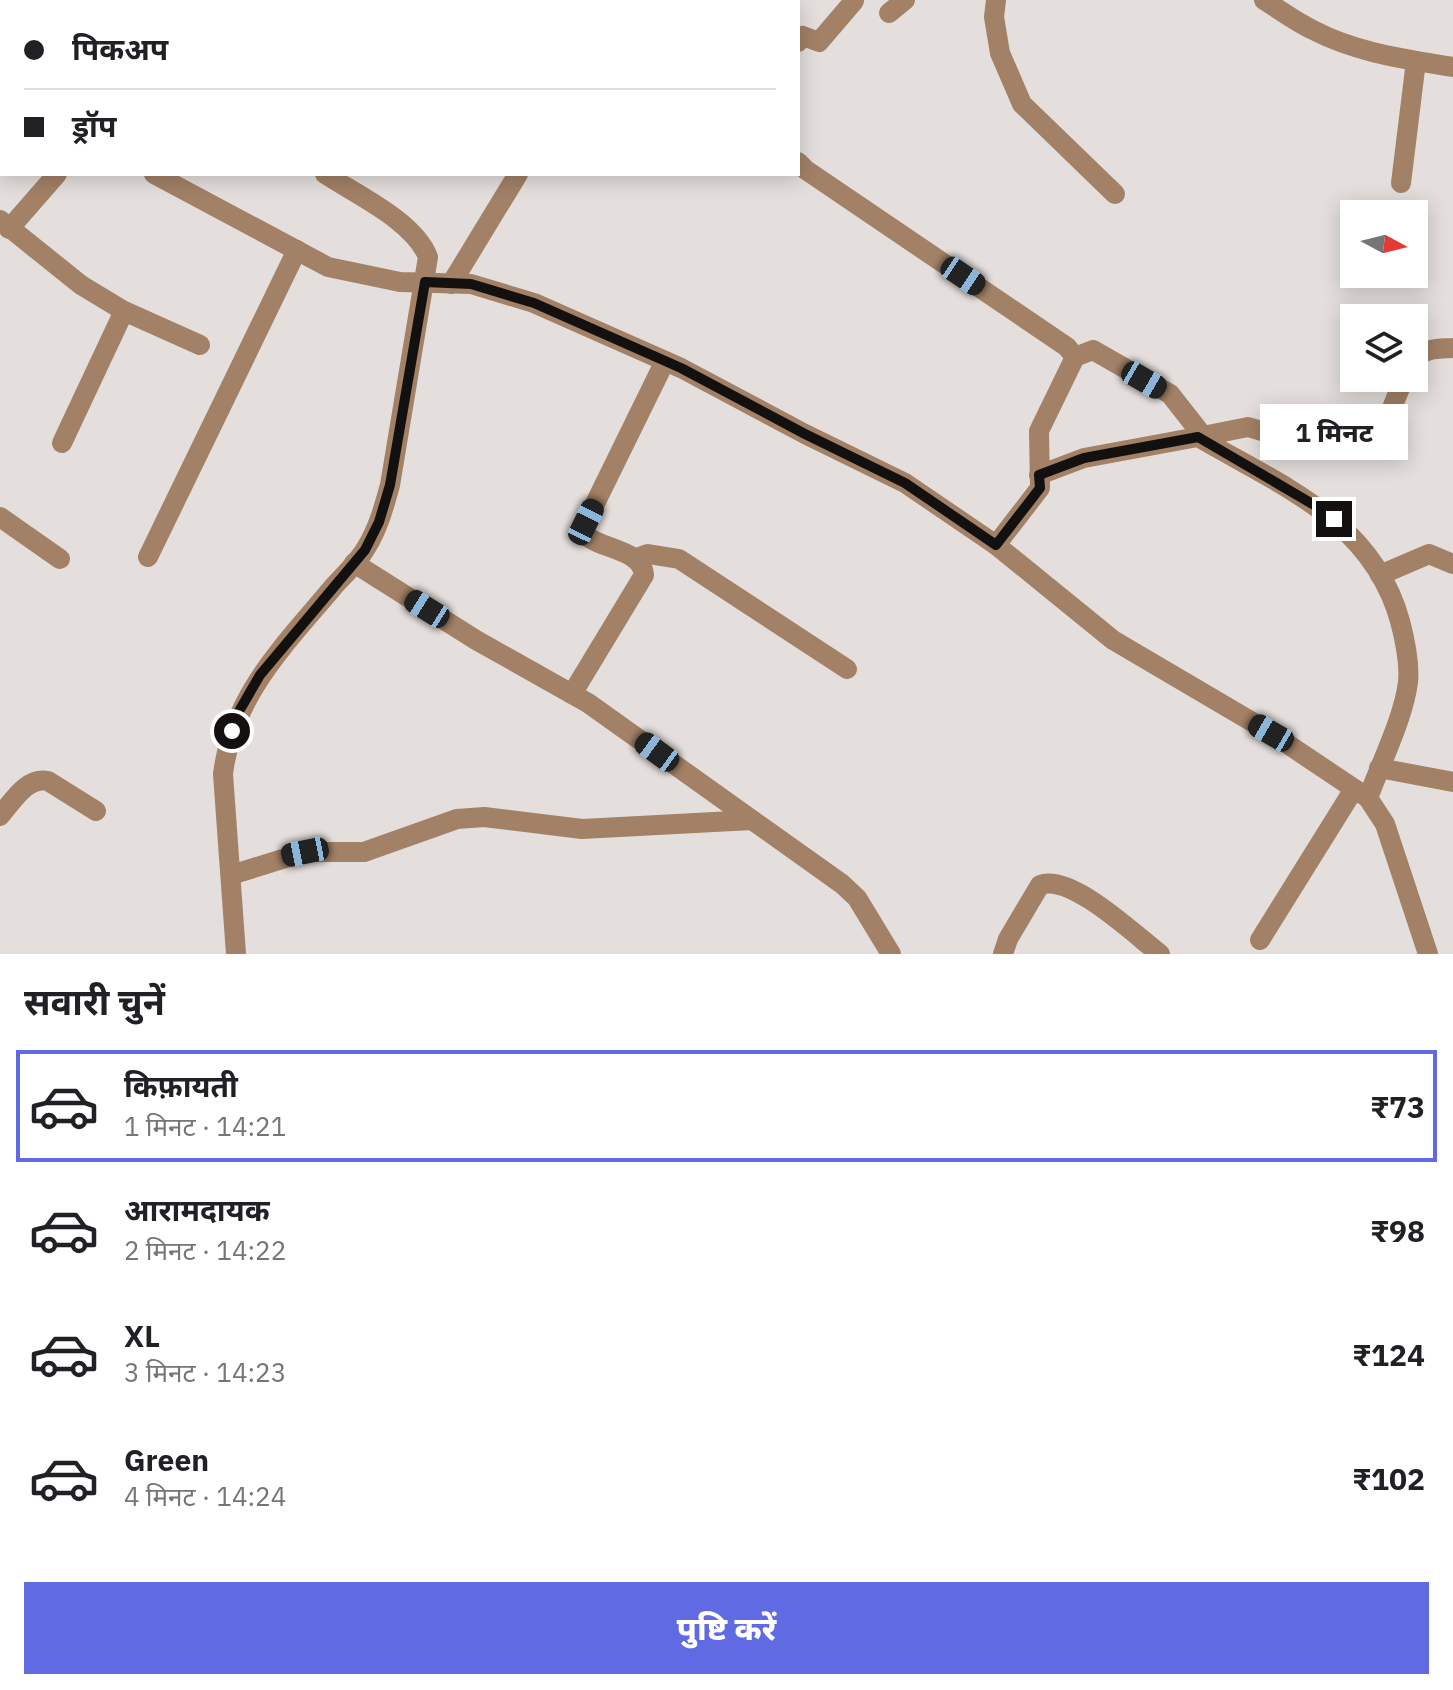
<!DOCTYPE html>
<html lang="hi">
<head>
<meta charset="utf-8">
<style>
  body { margin:0; font-family:"IBM Plex Sans","Noto Sans Devanagari",sans-serif; background:#f2f2f2; color:#202124; height:100vh; display:flex; flex-direction:column; font-size:30px; white-space:nowrap }
  * { box-sizing:border-box; margin:0 }
  p { font-size:26px; color:#757577 }
  .icon { flex:none; width:44px; height:44px; fill:none; stroke:currentColor; stroke-width:2; stroke-linecap:round; stroke-linejoin:round }
  .map { position:relative; height:954px; overflow:hidden }
  .details { display:flex; flex-direction:column; background:#fff; flex:1 }
  .details>* { flex:none }
  .top-card { position:absolute; left:0px; top:0px; width:800px; height:176px; box-shadow:0 4px 20px #0003; display:grid; align-content:center; height:176px; padding:0 24px; background:#fff }
  .needle { width:52px; rotate:97deg }
  .controls { position:absolute; left:1340px; top:200px; display:grid; gap:16px }
  .controls a { display:grid; place-items:center; width:88px; height:88px; border-radius:0px; background:#fff; box-shadow:0 4px 20px #0003; font-size:40px }
  .end { position:absolute; width:36px; height:36px; margin:-18px; border:10px solid #131110; background:#fff; box-shadow:0 0 0 4px #fff }
  .from { border-radius:50% }
  .bubble { position:absolute; height:56px; border-radius:0px; background:#fff; box-shadow:0 4px 20px #0003; font-size:26px; font-weight:800; line-height:56px; text-align:center }
  .car { position:absolute; width:24px; height:48px; margin:-24px -12px; border-radius:10px; box-shadow:0 0 6px 2px #0007; background:linear-gradient(#222 24%,#8ab4d8 0 40%,#222 0 76%,#8ab4d8 0 86%,#222 0) }
  .top-card b { display:flex; align-items:center; gap:28px; height:76px; font-size:30px }
  .top-card b+b { border-top:2px solid #e0e0e0 }
  .top-card i { width:20px; height:20px; background:#202124 }
  ul { padding:0; list-style:none }
  li { display:flex; align-items:center; gap:24px; height:112px; margin:0 16px 12px; padding:0 8px; border:4px solid transparent; border-radius:0px }
  li div { flex:1 }
  li b { display:block; font-size:30px }
  li em { font-style:normal; font-weight:800 }
  li.active { border-color:#606ae2 }
  li>.icon { width:72px; height:72px; stroke-width:1.5 }
  h2 { padding:0 24px; font-size:36px; line-height:96px }
  .primary-button { display:flex; gap:16px; margin-top:auto; padding:16px 24px }
  .primary-button a { flex:1; height:92px; border-radius:0px; background:#606ae2; color:#fff; font-size:32px; font-weight:800; line-height:92px; text-align:center }
  .map>svg:first-child { display:block }
</style>
</head>
<body>
<div class="map">
<svg width="1453" height="954" viewBox="0 0 1453 954">
  <rect width="100%" height="100%" fill="#e4dfdc"/>
  <g fill="none" stroke-linecap="round" stroke-linejoin="round">
    <g stroke="#a28166" stroke-width="20">
      <path d="M715,0L716,2"/>
      <path d="M996,0L994,17L1000,53L1022,104L1115,194"/>
      <path d="M1264,0C1280,10 1296,22 1313,30C1357,53 1405,59 1453,67"/>
      <path d="M79,2V0"/>
      <path d="M155,2L157,0"/>
      <path d="M889,13L905,0"/>
      <path d="M798,42L803,36L819,42L854,1"/>
      <path d="M0,81L2,82"/>
      <path d="M798,162L806,170L1067,347L1075,357L1039,431L1040,488L996,545L1113,640L1271,733L1368,798L1385,824L1428,954"/>
      <path d="M154,174L328,267L400,282L471,284L534,303L681,368L805,434L905,483L996,545"/>
      <path d="M1401,183L1416,61"/>
      <path d="M0,220L81,285L124,311L200,345"/>
      <path d="M9,229L57,174"/>
      <path d="M451,284L518,174"/>
      <path d="M1075,357L1093,350L1170,394L1203,436L1248,427L1310,445L1352,443L1371,437L1392,408L1404,378"/>
      <path d="M1414,358C1426,348 1438,349 1453,348"/>
      <path d="M1198,437C1281,486 1372,520 1400,621C1405,640 1410,662 1408,682C1404,717 1380,765 1368,798"/>
      <path d="M62,443L124,311"/>
      <path d="M1039,475L1084,458L1203,436"/>
      <path d="M0,517L60,559"/>
      <path d="M148,557L297,250"/>
      <path d="M637,558L648,554L679,559L847,669"/>
      <path d="M354,563L476,640L588,703L842,884L857,898L891,954"/>
      <path d="M1380,575L1429,554L1453,564"/>
      <path d="M572,694L644,575C642,549 601,550 584,534L586,522L665,361"/>
      <path d="M1379,768L1453,782"/>
      <path d="M0,816C13,801 26,777 48,781L96,811"/>
      <path d="M231,875L305,852H364L457,819L484,817L582,829L752,820"/>
      <path d="M1260,940L1354,789"/>
      <path d="M236,954L223,774C233,694 285,645 334,586C345,574 358,562 366,548C378,529 384,507 390,485L428,257C414,221 357,195 325,174"/>
      <path d="M1003,954L1008,939L1040,885C1071,873 1135,935 1160,954"/>
    </g>
  </g>
  <g fill="none" stroke-linecap="round" stroke-linejoin="round">
    <path stroke="#131110" stroke-width="10" d="M232,731L238,713L260,675L365,550L379,522L390,485L425,282L471,284L534,303L681,368L805,434L905,483L996,545L1040,488L1039,475L1084,458L1198,437L1321,509L1334,519"/>
  </g>
</svg>
<div class="controls">
<a><svg class="needle" viewBox="-14 -14 28 28"><path d="M0-13l5 13h-10z" fill="#e53935"/><path d="M0 13l5-13h-10z" fill="#757577"/></svg></a>
<a><svg class="icon" aria-label="layers" viewBox="0 0 24 24"><path d="M12 4l9 5-9 5-9-5zM3 14l9 5 9-5"/></svg></a>
</div>
<i class="end from" style="left:232px;top:731px"></i>
<i class="end" style="left:1334px;top:519px"></i>
<div class="bubble" style="left:1260px;top:404px;width:148px">1 मिनट</div>
<i class="car" style="left:963px;top:276px;rotate:124deg"></i>
<i class="car" style="left:1144px;top:380px;rotate:120deg"></i>
<i class="car" style="left:586px;top:522px;rotate:26deg"></i>
<i class="car" style="left:427px;top:609px;rotate:302deg"></i>
<i class="car" style="left:1271px;top:733px;rotate:300deg"></i>
<i class="car" style="left:657px;top:752px;rotate:306deg"></i>
<i class="car" style="left:305px;top:852px;rotate:259deg"></i>
<div class="top-card">
<b><i class="from"></i>पिकअप</b>
<b><i></i>ड्रॉप</b>
</div>
</div>
<section class="details">
<h2>सवारी चुनें</h2>
<ul>
<li class="active"><svg class="icon" aria-label="car" viewBox="0 0 24 24"><path d="M5 17H2v-5l4-1 3-4h7l3 4 3 1v5h-3M9 17h6M6 11h13"/><circle cx="7" cy="17" r="2"/><circle cx="17" cy="17" r="2"/></svg><div><b>किफ़ायती</b><p>1 मिनट · 14:21</p></div><em>₹73</em></li>
<li><svg class="icon" aria-label="car" viewBox="0 0 24 24"><path d="M5 17H2v-5l4-1 3-4h7l3 4 3 1v5h-3M9 17h6M6 11h13"/><circle cx="7" cy="17" r="2"/><circle cx="17" cy="17" r="2"/></svg><div><b>आरामदायक</b><p>2 मिनट · 14:22</p></div><em>₹98</em></li>
<li><svg class="icon" aria-label="car" viewBox="0 0 24 24"><path d="M5 17H2v-5l4-1 3-4h7l3 4 3 1v5h-3M9 17h6M6 11h13"/><circle cx="7" cy="17" r="2"/><circle cx="17" cy="17" r="2"/></svg><div><b>XL</b><p>3 मिनट · 14:23</p></div><em>₹124</em></li>
<li><svg class="icon" aria-label="car" viewBox="0 0 24 24"><path d="M5 17H2v-5l4-1 3-4h7l3 4 3 1v5h-3M9 17h6M6 11h13"/><circle cx="7" cy="17" r="2"/><circle cx="17" cy="17" r="2"/></svg><div><b>Green</b><p>4 मिनट · 14:24</p></div><em>₹102</em></li>
</ul>
<div class="primary-button"><a>पुष्टि करें</a></div>
</section>
</body>
</html>
